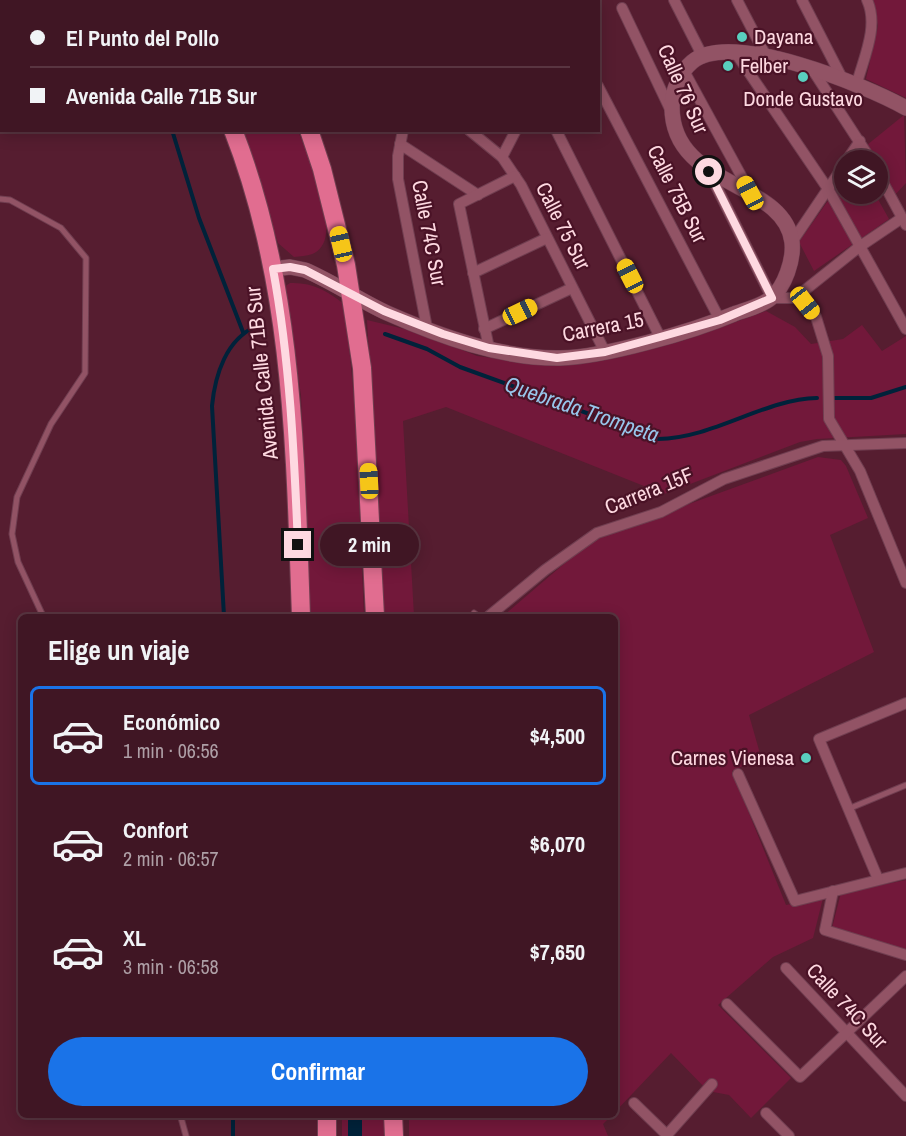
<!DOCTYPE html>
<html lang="es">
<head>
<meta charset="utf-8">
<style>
  body { margin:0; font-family:"Archivo Narrow",sans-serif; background:#471f2c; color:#f1f3f6; height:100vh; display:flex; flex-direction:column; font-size:22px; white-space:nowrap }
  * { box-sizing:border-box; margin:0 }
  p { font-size:20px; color:#ae9fa6 }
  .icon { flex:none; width:33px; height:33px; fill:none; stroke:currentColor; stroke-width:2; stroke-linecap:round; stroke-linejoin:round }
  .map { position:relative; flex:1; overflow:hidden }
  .side { position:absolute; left:18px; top:614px; width:600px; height:504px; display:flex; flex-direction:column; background:#401624; border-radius:9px; box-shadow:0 3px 15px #0003,0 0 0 2px #593541 }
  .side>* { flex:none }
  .banner { position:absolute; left:0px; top:0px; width:600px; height:132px; box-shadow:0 3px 15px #0003,0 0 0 2px #593541; display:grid; align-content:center; height:132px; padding:0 30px; background:#401624 }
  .tools { position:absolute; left:834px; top:150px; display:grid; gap:12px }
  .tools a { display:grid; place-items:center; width:54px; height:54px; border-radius:50%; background:#401624; box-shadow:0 3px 15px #0003,0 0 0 2px #593541; font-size:30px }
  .end { position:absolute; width:27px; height:27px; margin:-14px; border:8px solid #fed9e1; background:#111; box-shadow:0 0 0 3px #111 }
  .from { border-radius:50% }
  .bubble { position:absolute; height:42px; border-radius:21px; background:#401624; box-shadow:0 3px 15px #0003,0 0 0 2px #593541; font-size:20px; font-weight:700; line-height:42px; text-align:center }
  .car { position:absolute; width:18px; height:36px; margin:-18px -9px; border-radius:8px; box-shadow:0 0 4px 2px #0007; background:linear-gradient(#f5c518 24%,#345 0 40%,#f5c518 0 76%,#345 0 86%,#f5c518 0) }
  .banner b { display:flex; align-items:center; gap:21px; height:57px; font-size:22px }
  .banner b+b { border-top:2px solid #593541 }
  .banner i { width:15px; height:15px; background:#f1f3f6 }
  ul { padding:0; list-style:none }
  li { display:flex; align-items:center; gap:18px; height:99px; margin:0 12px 9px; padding:0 18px; border:3px solid transparent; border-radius:9px }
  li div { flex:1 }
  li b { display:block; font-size:22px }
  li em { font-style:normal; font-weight:700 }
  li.current { border-color:#1a73e8 }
  li>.icon { width:54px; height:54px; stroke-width:1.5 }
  h2 { padding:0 30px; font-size:27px; line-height:72px }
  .cta { display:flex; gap:12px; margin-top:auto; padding:12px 30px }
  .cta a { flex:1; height:69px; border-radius:36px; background:#1a73e8; color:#fff; font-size:24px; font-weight:700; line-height:69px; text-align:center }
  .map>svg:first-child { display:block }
</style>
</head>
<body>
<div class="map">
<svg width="906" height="1136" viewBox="0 0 906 1136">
  <rect width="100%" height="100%" fill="#561d30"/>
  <g fill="#72183a">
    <path d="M873,0H906V98L866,79L878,26Z"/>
    <path d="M904,115L906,183L894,196L867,145Z"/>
    <path d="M241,131H298C308,155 336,221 323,244C317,256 305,256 294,257L278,243Z"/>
    <path d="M844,178V194H875L889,219L814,271L799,242Z"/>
    <path d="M290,283C312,282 328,291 345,305L355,409L364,616H310L301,395L284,287Z"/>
    <path d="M766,311L795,327L811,344L843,339L862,325L882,351L906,336V434L817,439L800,442L664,494L446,407L403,421L414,616H384L367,320L421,333L477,356L556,366L601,361L682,341Z"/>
    <path d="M818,457L841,460L846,466L868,518L830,535L874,652L749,715L761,757L732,771L786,905L823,898L813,938L773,957L718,1005L791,1078L751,1118L729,1095L708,1091L671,1053L615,1112V616H503L586,545L615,531Z"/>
    <path d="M906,880V951L832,928L841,893Z"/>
    <rect x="342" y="1115" width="45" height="21"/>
    <path d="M409,1115V1114L612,1115L603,1124L608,1136H409Z"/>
  </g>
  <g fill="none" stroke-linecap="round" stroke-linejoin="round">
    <g stroke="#00223a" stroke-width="4">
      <path d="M172,130L199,218L243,332"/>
      <path d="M385,334L427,349L460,367L658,439C715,438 764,399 817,398"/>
      <path d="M834,398H871L906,387"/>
      <path d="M224,616L212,406C215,375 226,339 257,326"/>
      <path d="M233,1114V1136"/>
    </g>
    <path stroke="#00223a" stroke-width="14" d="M355,1114V1136"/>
    <g stroke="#703e50" stroke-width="7">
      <g id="lane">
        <path d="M73,2L74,0"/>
        <path d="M93,2L95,0"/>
        <path d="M273,2L274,0"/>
        <path d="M0,89L2,88"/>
        <path d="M0,199L10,200L61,228L86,258L85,373L51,424L17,497L12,534L18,562L43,616"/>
        <path d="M474,613L478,616"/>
        <path d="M848,809L906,785"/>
        <path d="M180,1114L186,1136"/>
      </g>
    </g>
    <g stroke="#703e50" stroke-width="12">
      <g id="street">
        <path d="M388,0L389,2"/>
        <path d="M481,0L484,2"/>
        <path d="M674,0L702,55"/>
        <path d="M737,0L766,56"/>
        <path d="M802,0L842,78"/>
        <path d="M426,2L427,0"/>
        <path d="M622,8L671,111"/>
        <path d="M735,52L828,189L906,329"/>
        <path d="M812,69L871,160"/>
        <path d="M684,71L750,192"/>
        <path d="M857,83C864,57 879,26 867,0"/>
        <path d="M598,86L720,320"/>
        <path d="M403,130L398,156V179L427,328"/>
        <path d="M469,130L502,157L521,185L605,352"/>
        <path d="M556,130L660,337"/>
        <path d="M400,144L478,195"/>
        <path d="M502,157L516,130"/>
        <path d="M847,160L860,141"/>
        <path d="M709,172L772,298H795L805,303L816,317L828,356L829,419L860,471L906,583"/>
        <path d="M878,173L906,225"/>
        <path d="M792,242L844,165"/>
        <path d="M473,273L547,238"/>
        <path d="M795,298L859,247L902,218"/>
        <path d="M484,329L572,288"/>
        <path d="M489,348L459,204L515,176"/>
        <path d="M489,616L545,570L597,533L661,512L724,479L823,446L906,443"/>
        <path d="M738,774L795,901L906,873"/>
        <path d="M878,879L819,739L906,703"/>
        <path d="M833,891L825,930L906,955"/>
        <path d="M786,968L906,1096"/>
        <path d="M727,1004L800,1077L906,976"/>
        <path d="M634,1103L666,1134"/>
        <path d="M766,1113L789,1136"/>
        <path d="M666,1136L712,1084"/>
      </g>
    </g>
    <g stroke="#703e50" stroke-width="16">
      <path id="secondary" d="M273,269L290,267L305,270C333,282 359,300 387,313C439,336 502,359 560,358C605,357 691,332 734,314C745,310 762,306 771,298C785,287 794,259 792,242C784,180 672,188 672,107C672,91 680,72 692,62C730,29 867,86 906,108"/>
    </g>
    <g stroke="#703e50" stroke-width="20">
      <g id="highway">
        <path d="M171,0V2"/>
        <path d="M249,0L250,2"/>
        <path d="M233,130C294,286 295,452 301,616"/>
        <path d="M309,130L322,169L346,265L362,368L375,616"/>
        <path d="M393,1114L394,1136"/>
        <path d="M327,1136V1114"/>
      </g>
    </g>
    <use href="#lane" stroke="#925365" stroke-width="5"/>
    <use href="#street" stroke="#925365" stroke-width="10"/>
    <use href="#secondary" stroke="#925365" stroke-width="15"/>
    <use href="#highway" stroke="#e16d90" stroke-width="18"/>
  </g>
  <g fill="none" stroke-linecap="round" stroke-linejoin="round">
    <path stroke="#fed9e1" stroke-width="8" d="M298,545C294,452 290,361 273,269L290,267L305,270L384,311L443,334L489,348L557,358L605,352L660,337L720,320L772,298L709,172"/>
  </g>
  <g fill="#59cebe" stroke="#4a1226" stroke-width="2">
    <circle cx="742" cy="37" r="6"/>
    <circle cx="728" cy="66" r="6"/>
    <circle cx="803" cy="77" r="6"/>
    <circle cx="806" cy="758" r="6"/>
  </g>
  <g text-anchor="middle" stroke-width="4.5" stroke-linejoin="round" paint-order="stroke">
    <g font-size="21" fill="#fed9e1" stroke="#4a1226" text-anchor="start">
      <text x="754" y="44">Dayana</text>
      <text x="740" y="73">Felber</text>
      <text x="803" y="106" text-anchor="middle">Donde Gustavo</text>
      <text x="794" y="765" text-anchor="end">Carnes Vienesa</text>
    </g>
    <g font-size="21" fill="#fed9e1" stroke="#4a1226">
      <text transform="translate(683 89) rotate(66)" y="7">Calle 76 Sur</text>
      <text transform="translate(677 194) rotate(63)" y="7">Calle 75B Sur</text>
      <text transform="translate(563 226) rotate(63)" y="7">Calle 75 Sur</text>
      <text transform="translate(429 233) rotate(79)" y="7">Calle 74C Sur</text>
      <text transform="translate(603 327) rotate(-11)" y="7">Carrera 15</text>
      <text transform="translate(262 373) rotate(-96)" y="7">Avenida Calle 71B Sur</text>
      <text transform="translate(649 491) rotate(-22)" y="7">Carrera 15F</text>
      <text transform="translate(847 1006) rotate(47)" y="7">Calle 74C Sur</text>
    </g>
    <g font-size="22" font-style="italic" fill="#98c6eb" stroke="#4a1226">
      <text transform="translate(582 409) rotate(19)" y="8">Quebrada Trompeta</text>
    </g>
  </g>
</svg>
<div class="tools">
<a><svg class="icon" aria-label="layers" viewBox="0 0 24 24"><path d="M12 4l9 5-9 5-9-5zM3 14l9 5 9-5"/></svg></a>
</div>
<i class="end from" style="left:709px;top:172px"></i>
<i class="end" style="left:298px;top:545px"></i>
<div class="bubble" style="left:320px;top:524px;width:99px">2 min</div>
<i class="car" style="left:750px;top:193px;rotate:332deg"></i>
<i class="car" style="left:341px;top:244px;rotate:347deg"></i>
<i class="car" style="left:630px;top:276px;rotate:333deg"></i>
<i class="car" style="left:805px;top:303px;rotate:142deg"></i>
<i class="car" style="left:520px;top:312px;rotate:65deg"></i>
<i class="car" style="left:369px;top:481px;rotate:357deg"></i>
<div class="banner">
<b><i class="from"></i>El Punto del Pollo</b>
<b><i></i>Avenida Calle 71B Sur</b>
</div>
<section class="side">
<h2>Elige un viaje</h2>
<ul>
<li class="current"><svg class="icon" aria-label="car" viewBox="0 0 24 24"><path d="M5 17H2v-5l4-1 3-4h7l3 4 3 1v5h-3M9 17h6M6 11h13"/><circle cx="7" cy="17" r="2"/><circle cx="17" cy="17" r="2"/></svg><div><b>Económico</b><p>1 min · 06:56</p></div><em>$4,500</em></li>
<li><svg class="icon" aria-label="car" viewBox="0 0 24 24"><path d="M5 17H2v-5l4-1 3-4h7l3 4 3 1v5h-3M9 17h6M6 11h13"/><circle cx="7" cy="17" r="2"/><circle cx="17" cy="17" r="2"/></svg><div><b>Confort</b><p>2 min · 06:57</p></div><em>$6,070</em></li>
<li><svg class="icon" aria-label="car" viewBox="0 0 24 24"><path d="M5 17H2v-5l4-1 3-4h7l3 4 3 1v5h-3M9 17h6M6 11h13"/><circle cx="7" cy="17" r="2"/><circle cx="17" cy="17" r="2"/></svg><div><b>XL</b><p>3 min · 06:58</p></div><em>$7,650</em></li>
</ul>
<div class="cta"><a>Confirmar</a></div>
</section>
</div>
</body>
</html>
